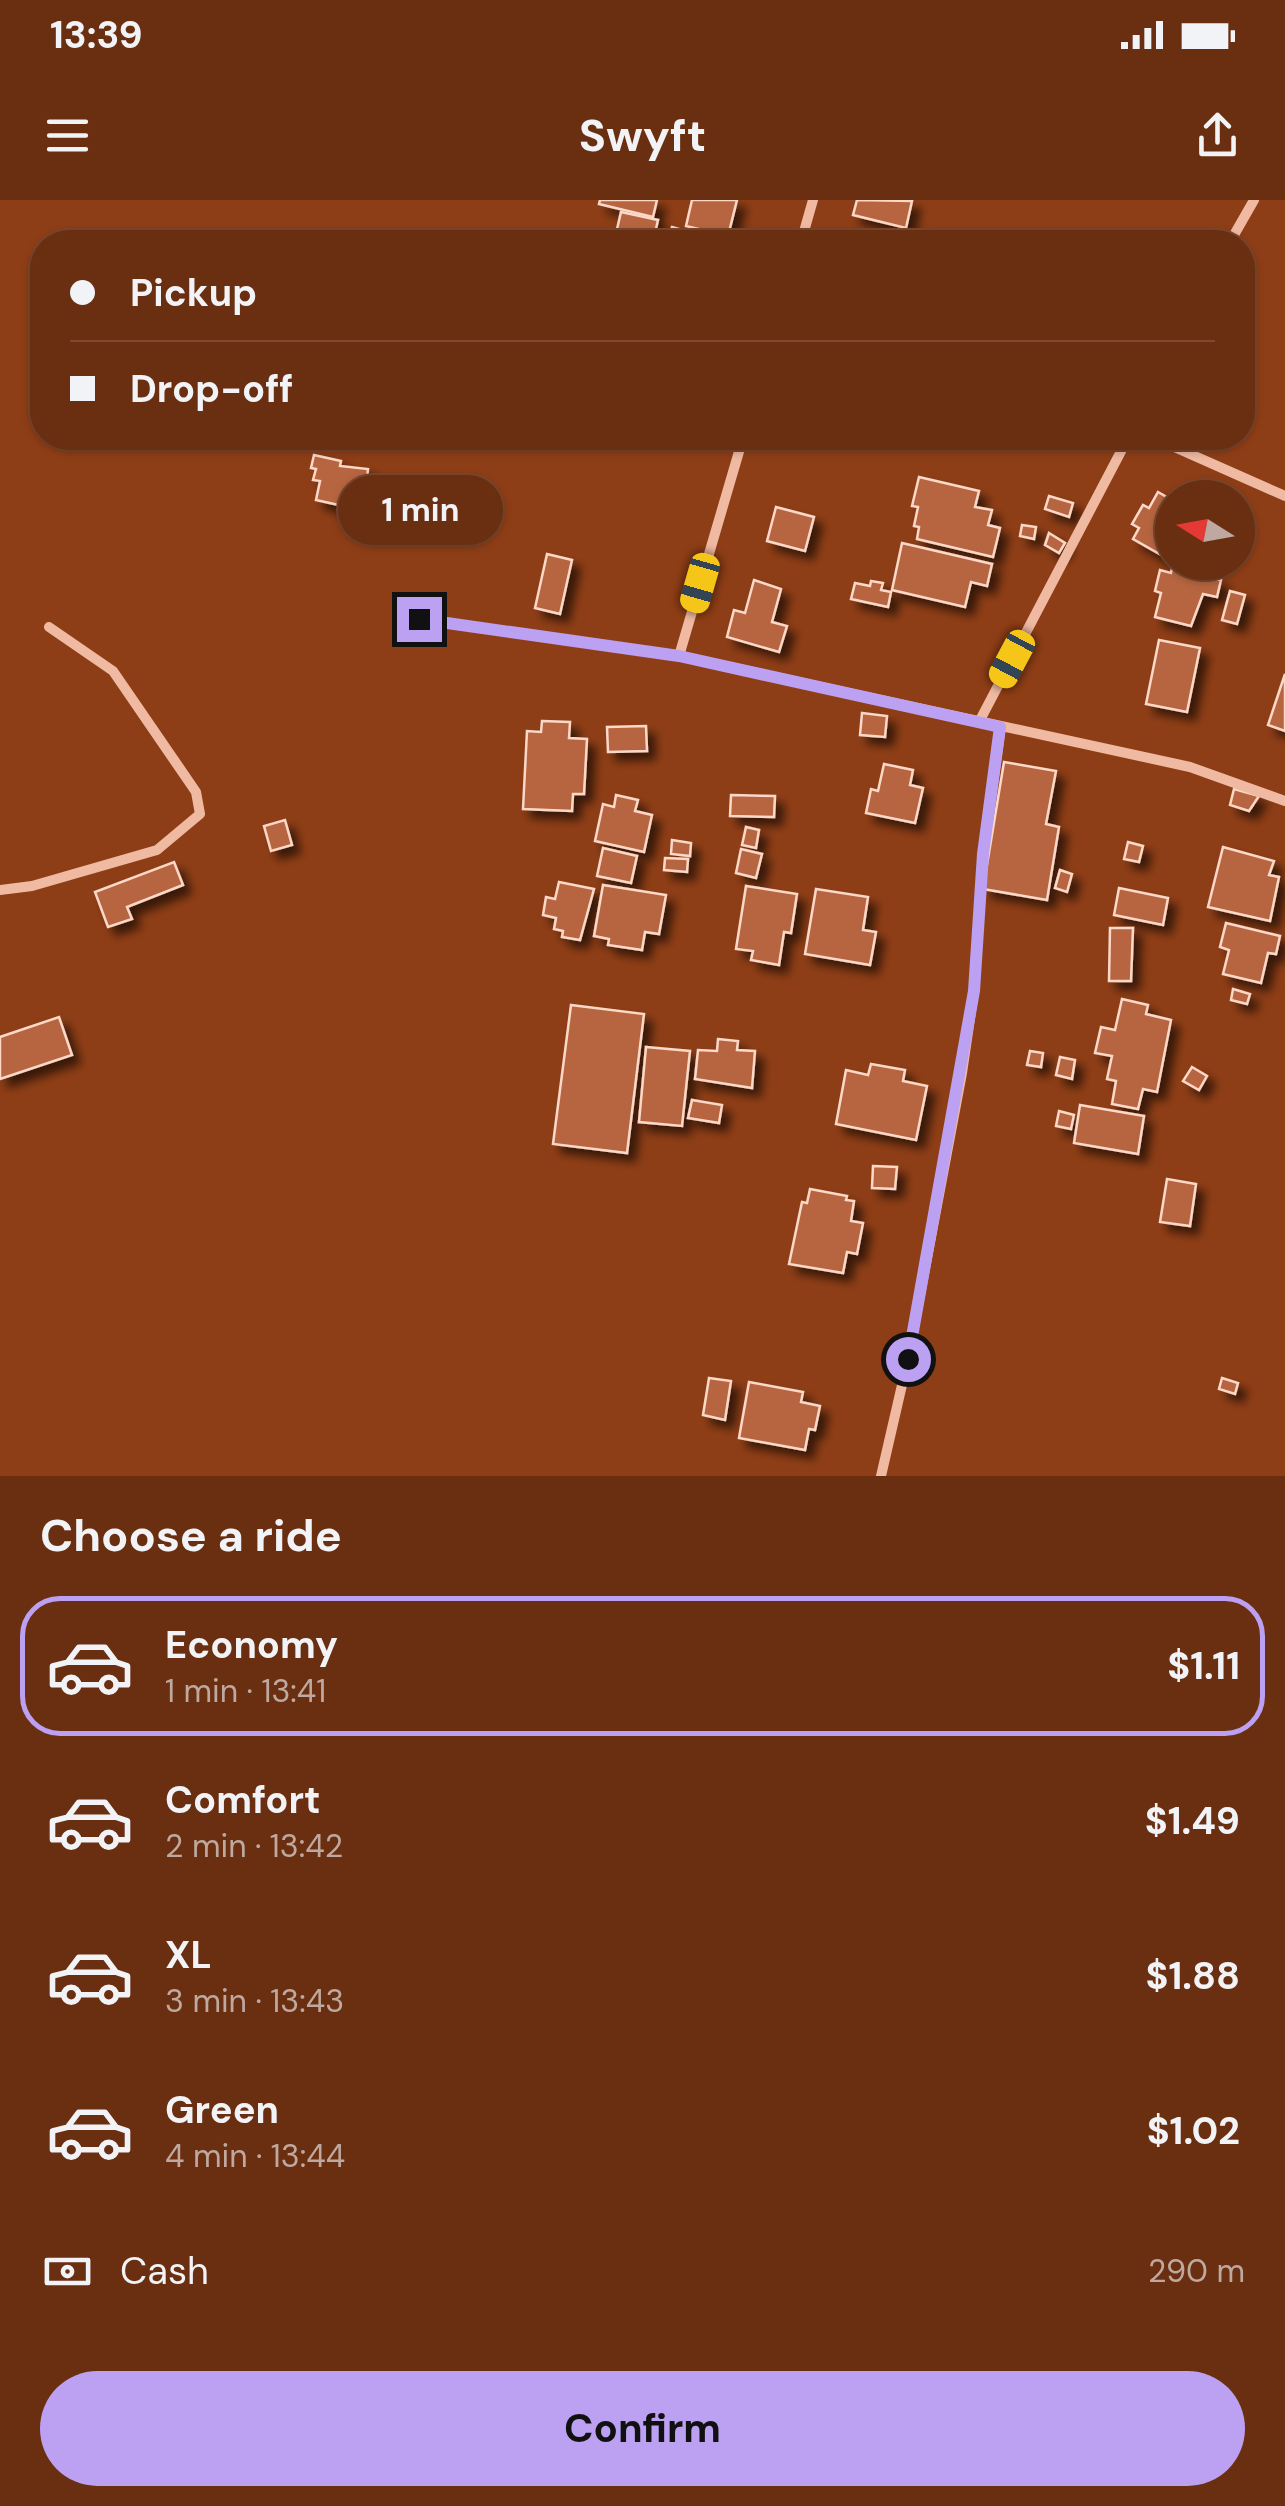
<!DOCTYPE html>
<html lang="en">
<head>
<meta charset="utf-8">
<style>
  body { margin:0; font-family:"DM Sans",sans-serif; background:#723a1e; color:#f1f3f6; height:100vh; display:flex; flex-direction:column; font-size:38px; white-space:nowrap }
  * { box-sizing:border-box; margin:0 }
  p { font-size:32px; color:#bea89f }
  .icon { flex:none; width:55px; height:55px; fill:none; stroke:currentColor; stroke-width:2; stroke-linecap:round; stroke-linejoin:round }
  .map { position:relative; height:1276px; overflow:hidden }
  .details { display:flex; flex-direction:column; background:#6a2e10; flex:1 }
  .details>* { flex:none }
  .hud { position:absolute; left:30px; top:30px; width:1225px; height:220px; border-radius:40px; box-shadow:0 2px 8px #0004,0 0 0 2px #7d4a30; display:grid; align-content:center; height:220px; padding:0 40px; background:#6a2e10 }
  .needle { width:65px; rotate:281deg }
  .tools { position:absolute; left:1155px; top:280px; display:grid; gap:20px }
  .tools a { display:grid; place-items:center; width:100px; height:100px; border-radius:50%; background:#6a2e10; box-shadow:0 2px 8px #0004,0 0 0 2px #7d4a30; font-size:50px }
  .end { position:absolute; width:45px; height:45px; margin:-22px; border:12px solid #bca0f2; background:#111; box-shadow:0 0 0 5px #111 }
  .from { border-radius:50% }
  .bubble { position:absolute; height:70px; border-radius:35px; background:#6a2e10; box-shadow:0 2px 8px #0004,0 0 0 2px #7d4a30; font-size:32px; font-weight:700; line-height:70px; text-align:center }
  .car { position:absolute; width:30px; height:60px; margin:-30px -15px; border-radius:12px; box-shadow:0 0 8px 2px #0007; background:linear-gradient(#f5c518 24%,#345 0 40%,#f5c518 0 76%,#345 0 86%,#f5c518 0) }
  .hud b { display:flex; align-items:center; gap:35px; height:95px; font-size:38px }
  .hud b+b { border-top:2px solid #7d4a30 }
  .hud i { width:25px; height:25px; background:#f1f3f6 }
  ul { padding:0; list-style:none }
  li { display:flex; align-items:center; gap:30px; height:140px; margin:0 20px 15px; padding:0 20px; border:5px solid transparent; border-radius:40px }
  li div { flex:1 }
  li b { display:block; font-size:38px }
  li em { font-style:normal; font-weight:700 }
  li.current { border-color:#bca0f2 }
  li>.icon { width:90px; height:90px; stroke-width:1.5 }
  h2 { padding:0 40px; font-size:45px; line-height:120px }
  .pay { display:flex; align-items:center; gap:25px; height:110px; padding:0 40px; font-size:38px }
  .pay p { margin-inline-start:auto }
  .primary-button { display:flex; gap:20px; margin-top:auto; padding:20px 40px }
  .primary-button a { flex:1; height:115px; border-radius:60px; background:#bca0f2; color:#111; font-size:40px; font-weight:700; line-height:115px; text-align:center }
  .status { display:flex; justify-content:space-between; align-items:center; height:70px; padding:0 50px; background:#6a2e10; direction:ltr }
  .status svg { height:28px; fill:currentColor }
  header { display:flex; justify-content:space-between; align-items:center; height:130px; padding:0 40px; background:#6a2e10; font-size:45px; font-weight:700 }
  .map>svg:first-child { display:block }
</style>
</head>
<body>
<div class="status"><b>13:39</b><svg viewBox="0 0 49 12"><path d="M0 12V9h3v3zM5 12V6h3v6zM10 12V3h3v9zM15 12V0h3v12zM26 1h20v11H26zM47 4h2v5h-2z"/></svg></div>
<header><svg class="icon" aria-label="menu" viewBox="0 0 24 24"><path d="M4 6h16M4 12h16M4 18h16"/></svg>Swyft<svg class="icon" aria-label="share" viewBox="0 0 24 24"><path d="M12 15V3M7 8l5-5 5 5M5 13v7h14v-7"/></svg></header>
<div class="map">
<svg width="1285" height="1276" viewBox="0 0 1285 1276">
  <defs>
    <filter id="shadow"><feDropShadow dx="8" dy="8" stdDeviation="5" flood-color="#0009"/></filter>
  </defs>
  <rect width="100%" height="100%" fill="#8e3e16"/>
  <g fill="#b7653f" stroke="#fbd8c8" stroke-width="2.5" filter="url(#shadow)">
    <path d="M600,0H657L653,17L599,4Z"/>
    <path d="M692,0H737L728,36L686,26Z"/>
    <path d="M857,0L912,1L906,28L853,15Z"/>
    <path d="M621,12L658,20L653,42H614Z"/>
    <path d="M672,27L707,37L705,42H667Z"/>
    <path d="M314,255L341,261L340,266L368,269L367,278L371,279L367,298L360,297L357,309L316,300L320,281L313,280L316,269L311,268Z"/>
    <path d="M919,277L979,291L975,307L992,310L988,325L1000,328L993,357L917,339L919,327L914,326L918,307L912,306Z"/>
    <path d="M1158,292L1172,300V361L1133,339L1139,328L1132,324L1143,305L1149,308Z"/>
    <path d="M1049,296L1073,303L1069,317L1045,309Z"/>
    <path d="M776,307L814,317L805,351L767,341Z"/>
    <path d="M1022,325L1036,327L1034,339L1020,336Z"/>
    <path d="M1049,333L1065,343L1059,353L1045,345Z"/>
    <path d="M902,343L992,364L987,386L971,382L965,407L892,390Z"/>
    <path d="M547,354L572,360L560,414L535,408Z"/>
    <path d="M1172,368L1221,380L1217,397L1203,394L1191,426L1155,417L1161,393L1155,391L1160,370L1171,373Z"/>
    <path d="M754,380L781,389L772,422L787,426L779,452L727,437L734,410L745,413Z"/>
    <path d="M871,381L883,383L881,390L891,392L888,407L851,399L855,383L870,386Z"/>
    <path d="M1230,391L1245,395L1237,424L1222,420Z"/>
    <path d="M1159,440L1200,448L1187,512L1146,504Z"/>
    <path d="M1285,474V531L1268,525Z"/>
    <path d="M862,513L887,516L885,537L860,535Z"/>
    <path d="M542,521L570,522L569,538L587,539L584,594H573L572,611L523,609L527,531L541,532Z"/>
    <path d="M646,526L647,551L608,552L607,527Z"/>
    <path d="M1004,562L1056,571L1046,624L1059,627L1047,700L983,689Z"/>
    <path d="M884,564L913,570L910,585L923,588L915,623L866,613L871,589L878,591Z"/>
    <path d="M1234,589L1259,596L1249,611L1230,605Z"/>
    <path d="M616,595L638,600L635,611L652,615L644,652L595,641L603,604L614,607Z"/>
    <path d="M731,595L775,596L774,617L730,616Z"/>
    <path d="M285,620L292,645L271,651L264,626Z"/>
    <path d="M746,627L759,630L756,648L742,645Z"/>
    <path d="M672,640L691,643L690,656L671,654Z"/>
    <path d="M1128,642L1143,646L1139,662L1124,659Z"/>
    <path d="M1223,647L1274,661L1269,675L1279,677L1270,721L1208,707Z"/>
    <path d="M603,648L637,656L631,683L597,676Z"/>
    <path d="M741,649L762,654L756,678L736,673Z"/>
    <path d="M665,658L688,659L687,672L664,670Z"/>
    <path d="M174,662L183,685L127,707L132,719L108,727L95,692Z"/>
    <path d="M1060,670L1072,674L1067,692L1055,688Z"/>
    <path d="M559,682L594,689L580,740L562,737L563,731L554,729L556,718L543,715L546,697L555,699Z"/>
    <path d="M603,685L666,695L659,734L645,732L642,750L608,745L609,739L594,736Z"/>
    <path d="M746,686L797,694L791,733L784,732L779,765L751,760L753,751L736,749Z"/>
    <path d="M1119,688L1168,698L1163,725L1114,715Z"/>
    <path d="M816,689L868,697L863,730L876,732L870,765L805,754Z"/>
    <path d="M1226,723L1280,736L1276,754L1268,753L1261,783L1223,774L1229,750L1220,747Z"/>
    <path d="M1110,728H1133L1131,781H1109Z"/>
    <path d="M1233,789L1250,794L1247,804L1231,800Z"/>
    <path d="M1122,799L1148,805L1146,814L1171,820L1157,892L1143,889L1138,909L1112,904L1116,881L1107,879L1112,856L1095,853L1101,827L1115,830Z"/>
    <path d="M571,805L644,814L627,953L553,944Z"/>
    <path d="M59,817L72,855L0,879V837Z"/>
    <path d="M718,839L738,841L737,850L755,851L752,888L695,879L698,850L717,851Z"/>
    <path d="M646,847L690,851L682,926L639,922Z"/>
    <path d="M1030,851L1043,853L1041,867L1027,865Z"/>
    <path d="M1060,857L1075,860L1072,879L1056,875Z"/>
    <path d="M871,864L905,870L903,881L927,886L916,940L836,924L846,870L868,875Z"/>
    <path d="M1192,867L1207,876L1199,890L1183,881Z"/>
    <path d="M692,900L722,905L719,923L688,918Z"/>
    <path d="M1080,905L1144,916L1138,954L1074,943Z"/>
    <path d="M1059,911L1074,915L1071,929L1056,926Z"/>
    <path d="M873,966L897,967L895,989L872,988Z"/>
    <path d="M1167,979L1196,984L1190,1026L1160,1022Z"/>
    <path d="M810,989L847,996L846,1000L854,1001L851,1021L863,1023L857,1054L847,1052L843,1073L789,1064L802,1002L807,1003Z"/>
    <path d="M709,1178L731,1181L725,1220L703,1215Z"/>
    <path d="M1222,1178L1238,1183L1235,1194L1219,1189Z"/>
    <path d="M749,1182L803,1192L801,1202L820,1206L815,1230L809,1229L805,1250L739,1238Z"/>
  </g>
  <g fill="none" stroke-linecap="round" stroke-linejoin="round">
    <g stroke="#f0baa2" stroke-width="10">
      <path d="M801,42L813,0"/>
      <path d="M1230,42L1254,0"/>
      <path d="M1154,238L1285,296"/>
      <path d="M419,419L679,456L1190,567L1285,601"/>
      <path d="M679,456L743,238"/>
      <path d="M979,522L1128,238"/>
      <path d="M0,690L32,686L157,650L200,614L196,592L113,471L49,427"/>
      <path d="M881,1276L908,1159L962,873L974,791L983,654L1001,527"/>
    </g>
  </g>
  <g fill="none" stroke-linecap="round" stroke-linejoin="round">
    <path stroke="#bca0f2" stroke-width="12" d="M419,419L679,456L1000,527L983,654L974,791L908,1159"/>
  </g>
</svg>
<div class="tools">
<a><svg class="needle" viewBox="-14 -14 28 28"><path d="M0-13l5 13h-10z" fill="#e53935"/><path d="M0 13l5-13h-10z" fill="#bea89f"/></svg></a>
</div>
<i class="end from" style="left:908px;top:1159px"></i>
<i class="end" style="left:419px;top:419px"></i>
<div class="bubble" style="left:338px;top:275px;width:165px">1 min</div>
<i class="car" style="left:700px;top:383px;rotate:196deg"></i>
<i class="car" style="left:1012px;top:459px;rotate:208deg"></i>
<div class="hud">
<b><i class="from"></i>Pickup</b>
<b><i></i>Drop-off</b>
</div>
</div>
<section class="details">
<h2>Choose a ride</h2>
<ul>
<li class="current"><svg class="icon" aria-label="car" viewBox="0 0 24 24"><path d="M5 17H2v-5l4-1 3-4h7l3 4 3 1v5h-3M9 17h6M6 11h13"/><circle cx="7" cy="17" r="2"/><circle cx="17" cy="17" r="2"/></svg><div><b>Economy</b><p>1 min · 13:41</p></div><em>$1.11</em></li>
<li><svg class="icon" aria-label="car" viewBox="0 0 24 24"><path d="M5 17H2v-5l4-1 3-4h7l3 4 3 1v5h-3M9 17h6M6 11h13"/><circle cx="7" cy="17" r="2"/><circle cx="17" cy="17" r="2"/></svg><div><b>Comfort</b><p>2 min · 13:42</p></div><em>$1.49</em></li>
<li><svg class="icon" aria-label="car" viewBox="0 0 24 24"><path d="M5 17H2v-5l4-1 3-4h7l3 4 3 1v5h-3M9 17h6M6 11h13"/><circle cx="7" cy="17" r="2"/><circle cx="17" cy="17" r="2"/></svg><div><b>XL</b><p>3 min · 13:43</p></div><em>$1.88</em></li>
<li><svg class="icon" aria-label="car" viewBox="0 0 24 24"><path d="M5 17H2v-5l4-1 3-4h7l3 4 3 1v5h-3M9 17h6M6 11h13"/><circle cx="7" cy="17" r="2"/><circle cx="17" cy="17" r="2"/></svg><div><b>Green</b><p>4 min · 13:44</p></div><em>$1.02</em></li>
</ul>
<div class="pay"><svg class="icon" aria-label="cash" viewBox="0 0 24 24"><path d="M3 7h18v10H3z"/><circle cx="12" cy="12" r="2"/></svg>Cash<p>290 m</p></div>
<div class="primary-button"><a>Confirm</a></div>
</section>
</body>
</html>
